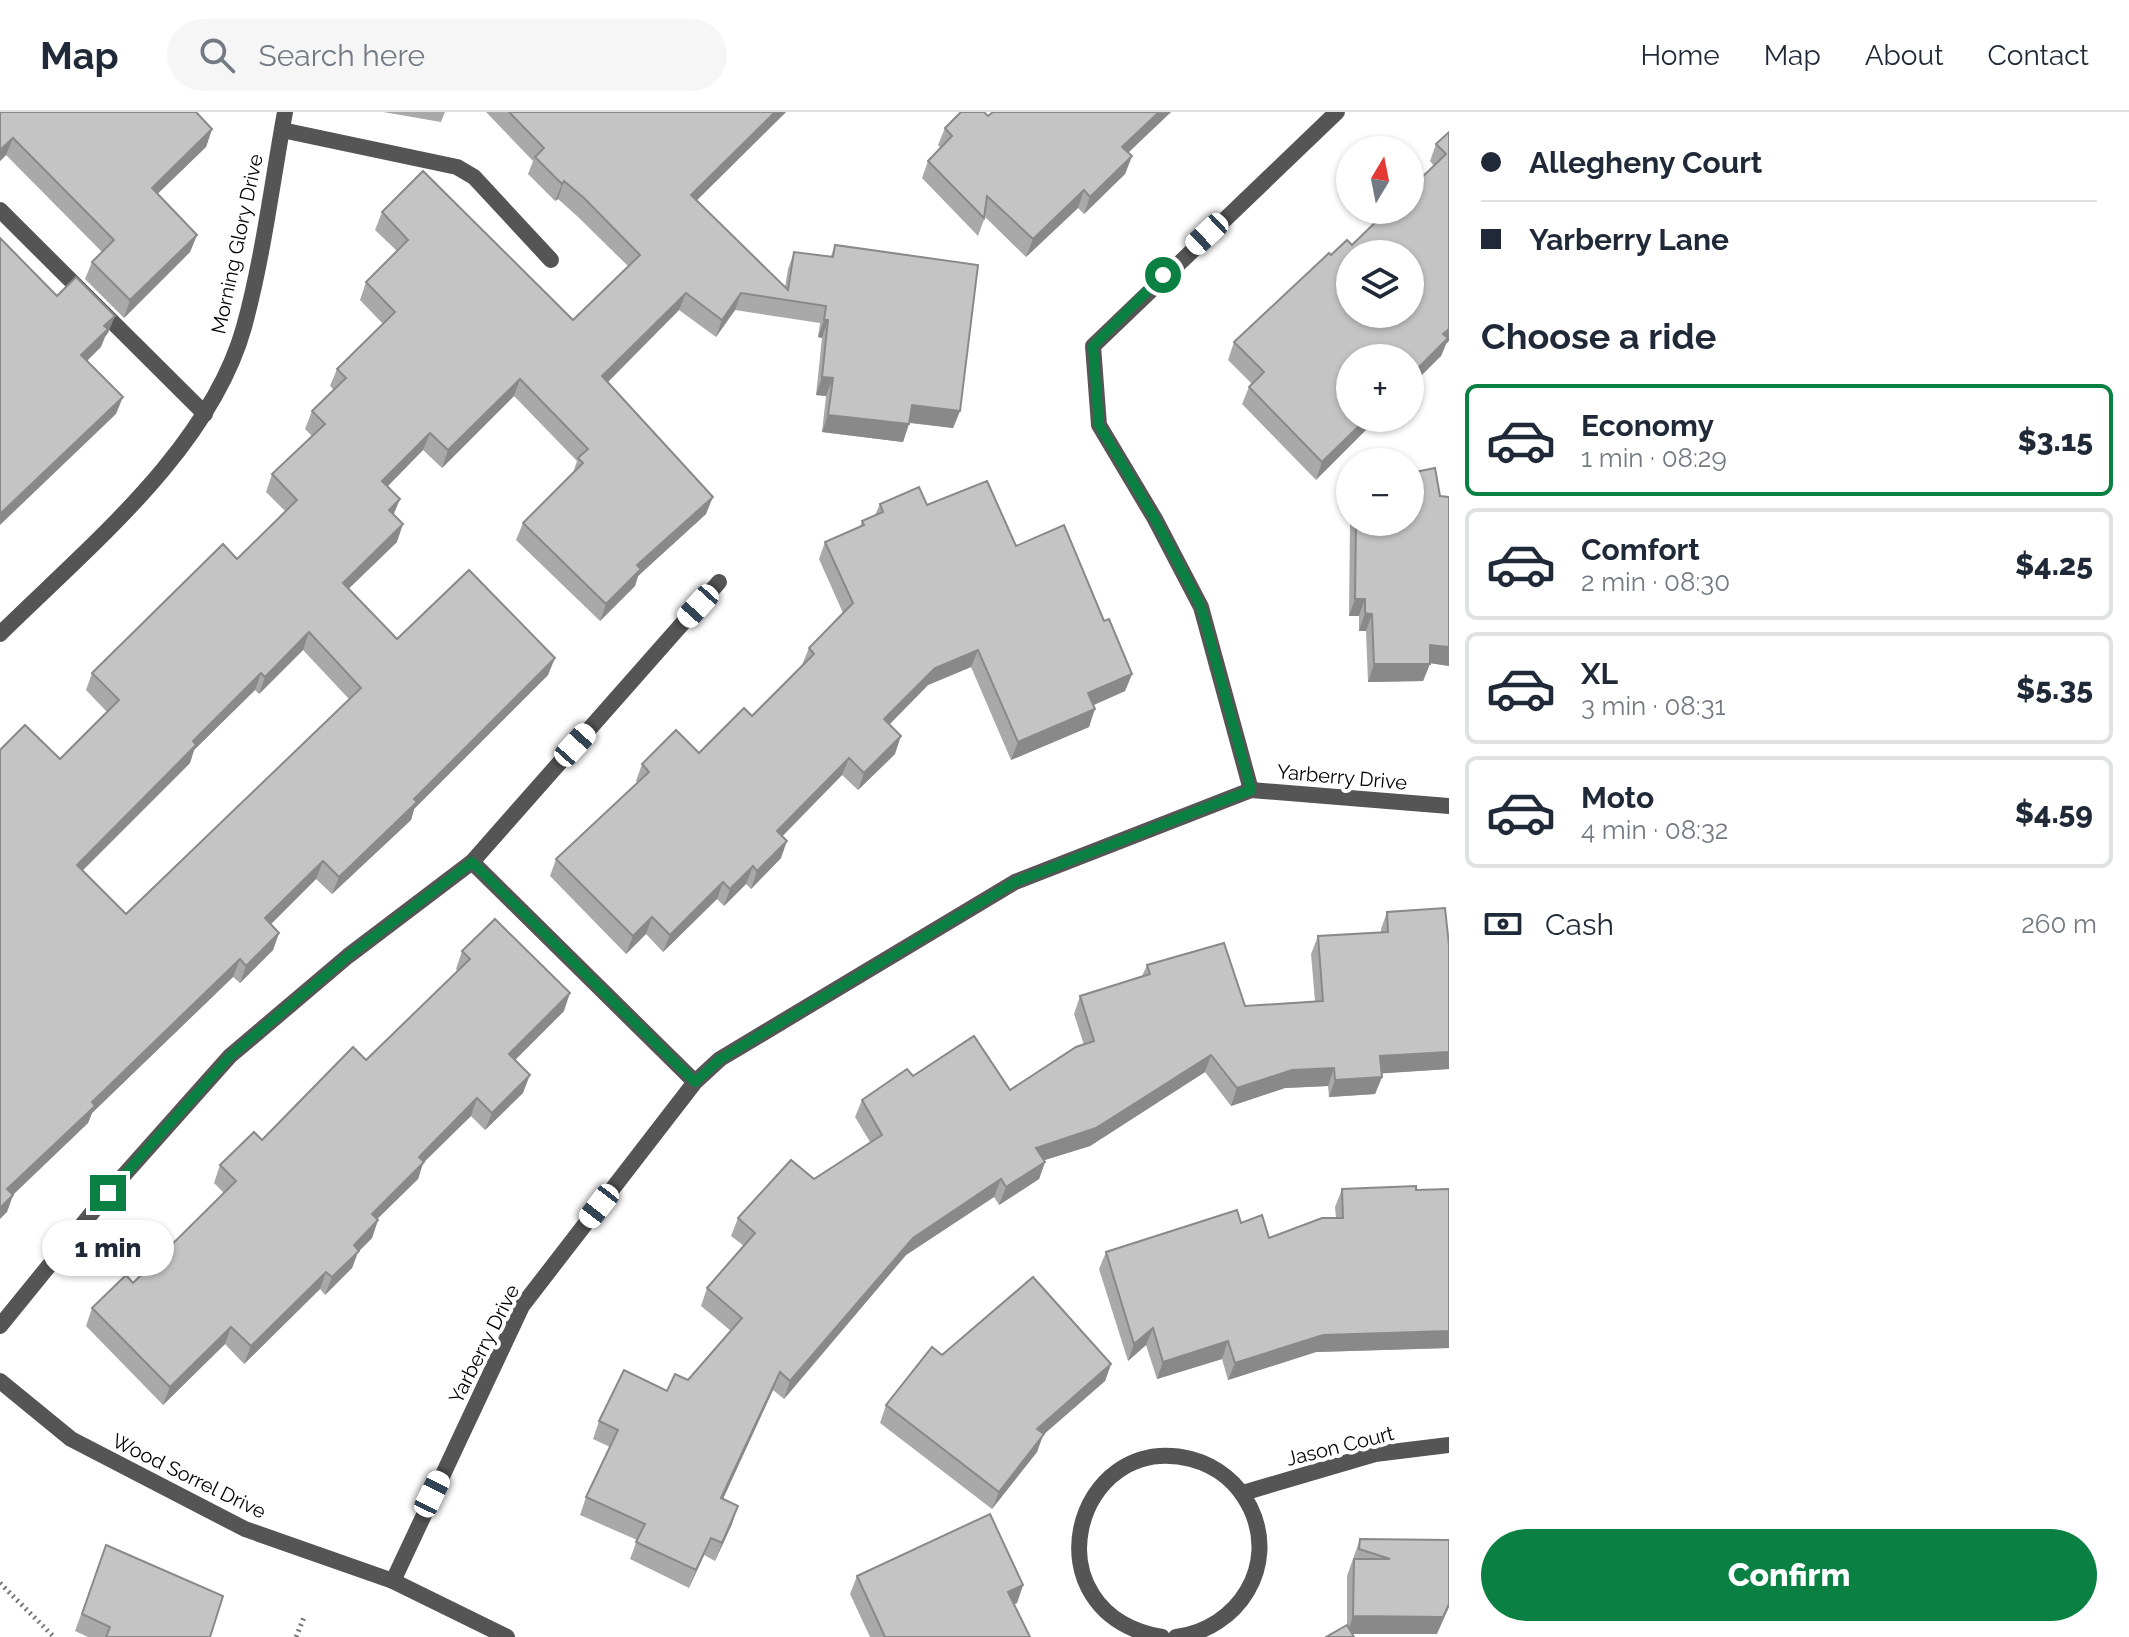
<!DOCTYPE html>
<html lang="en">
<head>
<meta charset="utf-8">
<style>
  body { margin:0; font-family:Raleway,sans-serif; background:#f6f6f7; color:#1f2937; height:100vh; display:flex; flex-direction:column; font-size:30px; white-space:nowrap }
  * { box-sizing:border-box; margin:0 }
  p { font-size:26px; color:#747a83 }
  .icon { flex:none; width:44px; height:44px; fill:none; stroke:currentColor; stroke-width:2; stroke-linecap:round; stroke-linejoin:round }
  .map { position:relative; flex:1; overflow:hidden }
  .sheet { display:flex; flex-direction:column; background:#fff; width:680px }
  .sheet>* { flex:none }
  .banner { display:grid; align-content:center; height:176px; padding:0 32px; background:#fff }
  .needle { width:52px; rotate:10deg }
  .tools { position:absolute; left:1336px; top:24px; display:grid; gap:16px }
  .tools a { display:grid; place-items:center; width:88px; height:88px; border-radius:50%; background:#fff; box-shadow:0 2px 6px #0004; font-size:40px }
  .end { position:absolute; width:36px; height:36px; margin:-18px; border:10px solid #0b8043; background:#fff; box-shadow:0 0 0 4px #fff }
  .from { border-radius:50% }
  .bubble { position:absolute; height:56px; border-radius:28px; background:#fff; box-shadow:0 2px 6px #0004; font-size:26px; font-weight:800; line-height:56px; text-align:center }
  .car { position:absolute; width:24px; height:48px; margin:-24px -12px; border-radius:10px; box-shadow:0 0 6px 2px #0007; background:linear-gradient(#fff 24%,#345 0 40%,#fff 0 76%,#345 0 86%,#fff 0) }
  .banner b { display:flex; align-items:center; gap:28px; height:76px; font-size:30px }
  .banner b+b { border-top:2px solid #e0e1e3 }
  .banner i { width:20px; height:20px; background:#1f2937 }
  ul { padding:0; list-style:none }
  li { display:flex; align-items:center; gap:24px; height:112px; margin:0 16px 12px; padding:0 16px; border:4px solid #e0e1e3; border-radius:12px }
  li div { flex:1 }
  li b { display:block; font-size:30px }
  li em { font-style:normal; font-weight:800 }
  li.on { border-color:#0b8043 }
  li>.icon { width:72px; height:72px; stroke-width:1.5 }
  h2 { padding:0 32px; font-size:36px; line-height:96px }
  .pay { display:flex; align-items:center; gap:20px; height:88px; padding:0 32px; font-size:30px }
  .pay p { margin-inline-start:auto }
  .cta { display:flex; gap:16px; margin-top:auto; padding:16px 32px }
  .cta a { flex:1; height:92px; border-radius:48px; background:#0b8043; color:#fff; font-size:32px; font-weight:800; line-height:92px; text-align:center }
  header { display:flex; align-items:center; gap:48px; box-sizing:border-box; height:112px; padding:0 40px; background:#fff; border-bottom:2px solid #e0e1e3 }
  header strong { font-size:38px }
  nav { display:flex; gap:44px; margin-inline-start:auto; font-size:28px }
  .search { width:560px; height:72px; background:#f6f6f7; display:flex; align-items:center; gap:20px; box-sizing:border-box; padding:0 28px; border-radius:44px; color:#747a83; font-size:30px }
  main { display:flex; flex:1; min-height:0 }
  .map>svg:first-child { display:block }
</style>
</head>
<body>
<header>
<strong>Map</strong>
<div class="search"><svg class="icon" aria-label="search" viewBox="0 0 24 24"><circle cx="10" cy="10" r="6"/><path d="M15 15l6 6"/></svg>Search here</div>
<nav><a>Home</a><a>Map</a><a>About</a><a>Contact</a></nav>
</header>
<main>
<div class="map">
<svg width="1449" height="1525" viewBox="0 0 1449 1525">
  <rect width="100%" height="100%" fill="#fff"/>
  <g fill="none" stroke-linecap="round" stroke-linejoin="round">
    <g stroke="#777" stroke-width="5" stroke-dasharray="2 4" stroke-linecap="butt">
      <path d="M0,1471L54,1525"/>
      <path d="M296,1525L305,1503"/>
    </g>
    <g stroke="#555" stroke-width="16">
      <path d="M282,18L457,55L474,65L551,148"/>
      <path d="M0,98L205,302"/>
      <path d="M472,750L695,970"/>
    </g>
    <g stroke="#555" stroke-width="16">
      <path d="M0,522C87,436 210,337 244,215C263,146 272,71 285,0"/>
      <path d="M1251,678L1201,495L1155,407L1099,313L1093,234L1337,0"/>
      <path d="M0,1214L108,1081L230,944L348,844L472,750L719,470"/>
      <path d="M0,1269L71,1327L245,1417L393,1469L507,1525"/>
      <path d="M1243,1381L1375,1342L1449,1333"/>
      <path d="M393,1469L522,1194L695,970L720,947L1015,770L1251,678L1449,694"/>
      <path d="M1162,1525C1026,1501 1073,1318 1191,1347C1217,1354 1238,1371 1250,1395C1279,1454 1238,1517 1176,1525"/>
    </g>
  </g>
  <g fill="#a9a9a9" fill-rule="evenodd">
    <path d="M0,0L212,17L206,35L157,82L197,123L190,140L124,206L85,167L92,150L102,140L6,43L0,49Z"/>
    <path d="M383,0H445L441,10Z"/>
    <path d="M486,0H786L697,88L785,175L788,157L794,140L831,144L835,133L960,299L953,316L909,311L903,330L822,320L826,284L816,283L822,226L818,225L820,211L735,198L716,225L679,198L608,270L706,402L638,464L635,474L600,509L516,428L523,411L573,361L577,349L514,284L442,356L423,338L388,374L394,403L397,430L348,477L397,527L548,563L414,697L411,708L332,782L316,767L271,812L279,821L273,838L240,871L233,865L92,1001L88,1011L13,1083L7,1100L107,600L86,578L92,561L237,447L286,400L266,380L272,362L312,324L305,317L312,299L334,278L330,274L337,257L383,212L360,188L366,170L397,139L375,118L382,100L573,208L628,154L577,104L558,87L555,89L528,62L533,49ZM303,538L349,587L126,802L83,758L190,651L194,638L255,578L259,582Z"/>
    <path d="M993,0H1171L1128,41L1132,44L1125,62L1084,102L1078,96L1026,145L985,105L978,124L922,66L928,49L941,36L938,33L945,16L988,4Z"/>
    <path d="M1449,20L1446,232L1441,244L1350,306L1316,368L1242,292L1249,275L1252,272L1228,248L1234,230L1331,143L1352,133L1434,54L1430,49L1436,32Z"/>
    <path d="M880,392L927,393L1016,434L1104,509L1132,562L1125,579L1094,593L1089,615L1011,648L971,555L928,573L889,613L895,642L858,678L842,663L782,724L781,746L751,777L746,772L724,794L717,787L663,840L646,822L626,842L550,764L556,747L638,671L636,669L642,652L699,641L752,604L802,553L809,536L843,501L819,447L825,430L860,415L862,409L875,403Z"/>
    <path d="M1350,410H1410L1449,554L1430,551L1423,569L1368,570L1366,519H1359V504H1349Z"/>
    <path d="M1387,800L1449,833V957L1381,961L1382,965L1375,982L1329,985L1328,974L1285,976L1231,994L1205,960L1090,1034L1044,1048L1045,1050L1039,1067L999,1093L994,1085L906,1143L784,1287L773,1278L723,1387L732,1412L715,1449L704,1443L689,1476L630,1447L637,1428L580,1403L586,1385L610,1335L593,1327L599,1309L688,1268L731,1219L701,1194L707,1176L744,1134L731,1124L738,1106L814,1067L870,1030L855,1005L862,988L913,964L1010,978L1084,933L1074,902L1080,884L1142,864L1147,853L1245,894L1315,889L1311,842L1318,824L1381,820V817Z"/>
    <path d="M462,839L564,899L515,948L523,981L485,1018L471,1004L423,1051L418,1067L377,1107L378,1108L372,1126L358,1140L352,1156L325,1183L320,1177L244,1252L225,1232L163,1293L86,1214L92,1196L133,1171L224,1081L214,1071L220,1053L262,1028L366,948L458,859L456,857Z"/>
    <path d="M1342,1077H1449V1236L1316,1240L1228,1268L1222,1247L1157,1267L1146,1233L1128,1249L1099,1157L1106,1140L1241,1111L1269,1126L1336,1106L1335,1095Z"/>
    <path d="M942,1243L1111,1252L1105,1269L1043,1323L1037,1340L992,1397L880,1311L886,1293Z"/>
    <path d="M1360,1427L1449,1428L1437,1522H1352L1347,1513V1464Z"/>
    <path d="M106,1433L210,1525H88L75,1519Z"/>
    <path d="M857,1464L1023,1473L1017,1491L1014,1492L1030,1525H870L850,1482Z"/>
  </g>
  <g fill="#898989">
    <path d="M775,0H786L685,100L691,83Z"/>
    <path d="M1159,0H1171L1116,52L1122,35Z"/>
    <path d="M212,17L206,35L145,94L152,76Z"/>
    <path d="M13,26L6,43L0,49V38Z"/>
    <path d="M1132,44L1125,62L1084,102L1090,85Z"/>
    <path d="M564,69L558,87L555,89L562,72Z"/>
    <path d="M1084,78L1078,96L1026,145L1033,127Z"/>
    <path d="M197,123L190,140L124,206L130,188Z"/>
    <path d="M686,181L679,198L596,282L602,264Z"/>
    <path d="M741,181L735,198L716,225L722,208Z"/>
    <path d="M115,204L108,221L105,225L101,235L75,261L81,243L104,214Z"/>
    <path d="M824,208H828L822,226L818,225Z"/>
    <path d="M1449,217V229L1446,232L1441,244L1410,275V264Z"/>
    <path d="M822,265L833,266L826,284L816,283Z"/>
    <path d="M520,267L514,284L442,356L448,338Z"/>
    <path d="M123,285L116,302L0,413V402Z"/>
    <path d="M912,293L960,299L953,316L905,310Z"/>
    <path d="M828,303L909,312L903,330L822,320Z"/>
    <path d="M1367,306H1378L1316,368L1322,350Z"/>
    <path d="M430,321L423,338L376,386L382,369Z"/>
    <path d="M713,385L706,402L638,464L635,474L600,509L606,492L637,453Z"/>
    <path d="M400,387L393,404L389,398Z"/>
    <path d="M403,412L397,430L336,489L343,471Z"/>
    <path d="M1355,487H1365L1359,504H1349Z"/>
    <path d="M1365,501L1372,502L1366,519H1359Z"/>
    <path d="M309,520L303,538L259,582L265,565Z"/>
    <path d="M1430,533L1449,535V554L1423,550Z"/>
    <path d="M978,538L971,555L928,573L877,625L884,607L935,556Z"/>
    <path d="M555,546L548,563L414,697L411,708L332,782L339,765L414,687Z"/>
    <path d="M1374,552H1430L1423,569L1368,570Z"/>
    <path d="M261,561L255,578L194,638L190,651L71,770L77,753L193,629Z"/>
    <path d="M1132,562L1125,579L1082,598L1088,581Z"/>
    <path d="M1095,597L1089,615L1011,648L1018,630Z"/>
    <path d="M901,624L895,642L858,678L864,661Z"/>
    <path d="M849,646L842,663L770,737L777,719Z"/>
    <path d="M787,729L781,746L751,777L757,759Z"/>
    <path d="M323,749L316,767L259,824L265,806Z"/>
    <path d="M753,754L746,772L724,794L730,777Z"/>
    <path d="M723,770L717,787L663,840L670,823Z"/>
    <path d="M652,805L646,822L626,842L633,824Z"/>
    <path d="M279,821L273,838L240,871L246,854Z"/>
    <path d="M240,847L233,865L92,1001L88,1011L1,1094L7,1077L92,990Z"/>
    <path d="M570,881L564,899L503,960L509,942Z"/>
    <path d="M1449,940V957L1374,962L1380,944Z"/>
    <path d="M1211,943L1205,960L1090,1034L1029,1053L1036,1036Z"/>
    <path d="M1334,956L1328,974L1285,976L1231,994L1237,976L1292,958Z"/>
    <path d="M530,963L523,981L485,1018L492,1001Z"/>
    <path d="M1382,965L1375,982L1329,985L1335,968Z"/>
    <path d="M477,986L471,1004L423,1051L418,1067L365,1119L372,1102L419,1045Z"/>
    <path d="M1045,1050L1039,1067L999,1093L1006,1075Z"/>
    <path d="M1001,1067L994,1085L906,1143L784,1287L790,1269L913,1126Z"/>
    <path d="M13,1083L7,1100L0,1107V1096Z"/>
    <path d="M378,1108L372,1126L358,1140L352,1156L325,1183L332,1165L354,1133Z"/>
    <path d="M326,1160L320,1177L244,1252L251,1234Z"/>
    <path d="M231,1215L225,1232L163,1293L170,1275Z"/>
    <path d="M1153,1216L1146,1233L1128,1249L1134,1232Z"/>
    <path d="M1449,1219V1236L1316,1240L1228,1268L1235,1251L1323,1223Z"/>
    <path d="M1228,1229L1222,1247L1157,1267L1163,1250Z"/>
    <path d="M1111,1252L1105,1269L1043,1323L1037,1340L992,1397L999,1380L1037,1317Z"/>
    <path d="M780,1260L773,1278L715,1404L721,1386Z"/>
    <path d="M738,1394L732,1412L715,1449L722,1431Z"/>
    <path d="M711,1426L704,1443L689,1476L696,1458Z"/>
    <path d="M1023,1473L1017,1491L1002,1498L1008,1480Z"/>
    <path d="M1449,1492V1495L1437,1522H1347L1353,1504Z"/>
  </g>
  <g fill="#c4c4c4" stroke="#898989" stroke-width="2" fill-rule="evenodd">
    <path d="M0,0H196L212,17L152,76L197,123L130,188L92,150L114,128L13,26L0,38Z"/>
    <path d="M509,0H775L691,83L788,178L794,140L833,145L835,133L978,153L960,299L912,293L909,312L828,303L833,266L822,265L828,208H824L826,194L741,181L722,208L686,181L602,264L713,385L637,453L641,457L606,492L523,411L583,351L578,346L588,337L520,267L448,338L430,321L382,369L400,387L389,398L403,412L343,471L397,527L469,458L555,546L414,687L417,690L339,765L323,749L265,806L279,821L246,854L240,847L92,990L95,994L7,1077L13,1083L0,1096V638L25,613L60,647L119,588L92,561L223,432L237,447L297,388L272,362L325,312L312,299L346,266L337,257L395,200L366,170L408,128L382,100L423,59L573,208L640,143L584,86L564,69L562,72L535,45L544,36ZM309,520L361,576L126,802L77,753L196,633L193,629L261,561L265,565Z"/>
    <path d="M961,0H984L988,4L993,0H1159L1122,35L1132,44L1090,85L1084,78L1033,127L987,84L984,106L928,49L952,24L945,16Z"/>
    <path d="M1449,20V217L1443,222L1448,226L1410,264V246H1350V306H1367L1322,350L1249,275L1264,260L1234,230L1329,141L1331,143L1347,128L1352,133L1388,98H1410V77L1446,42L1436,32ZM1350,142H1410V202H1350Z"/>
    <path d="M0,126L57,184L76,165L115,204L104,214L108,217L81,243L123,285L0,402Z"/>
    <path d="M1435,356L1440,384L1449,385V535L1430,533V552H1374L1372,502L1365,501V487H1355L1356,410H1410V361Z"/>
    <path d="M987,369L1016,434L1064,413L1104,509L1109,507L1132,562L1088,581L1095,597L1018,630L978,538L935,556L884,607L901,624L864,661L849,646L777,719L787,729L757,759L753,754L730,777L723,770L670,823L652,805L633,824L556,747L649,660L642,652L676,618L699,641L744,596L752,604L814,542L809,536L853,491L825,430L864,413L862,409L883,400L880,392L919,375L927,393Z"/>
    <path d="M1445,796L1449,833V940L1380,944L1382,965L1335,968L1334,956L1292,958L1237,976L1211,943L1096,1016L1036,1036L1045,1050L1006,1075L1001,1067L913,1126L790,1269L780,1260L721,1386L738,1394L722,1431L711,1426L696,1458L636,1430L645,1412L586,1385L618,1318L599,1309L624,1258L667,1279L675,1262L688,1268L742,1206L707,1176L755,1121L738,1106L791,1048L814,1067L882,1023L862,988L907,957L913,964L974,924L1010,978L1076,935L1094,929L1080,884L1150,862L1147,853L1224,831L1245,894L1323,889L1318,824L1388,820L1387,800Z"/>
    <path d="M495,807L570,881L509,942L530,963L492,1001L477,986L419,1045L424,1050L372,1102L378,1108L354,1133L359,1139L332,1165L326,1160L251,1234L231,1215L170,1275L92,1196L126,1163L133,1171L236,1069L220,1053L254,1020L262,1028L353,935L366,948L470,847L462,839Z"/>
    <path d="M1416,1074V1078L1449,1077V1219L1323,1223L1235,1251L1228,1229L1163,1250L1153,1216L1134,1232L1106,1140L1237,1098L1241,1111L1262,1103L1269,1126L1322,1106H1343L1342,1077Z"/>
    <path d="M1033,1165L1111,1252L1037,1317L1044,1322L999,1380L886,1293L932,1235L942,1243Z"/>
    <path d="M990,1402L1023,1473L1008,1480L1030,1525H885L857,1464Z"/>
    <path d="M1360,1427L1449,1428V1492L1443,1505L1353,1504L1354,1447H1390L1359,1437Z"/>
    <path d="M106,1433L223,1484L210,1525H106L110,1515L82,1502Z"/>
    <path d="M1347,1513L1354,1525H1326Z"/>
  </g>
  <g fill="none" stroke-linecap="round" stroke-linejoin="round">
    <path stroke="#0b8043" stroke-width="10" d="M108,1081L230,944L348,844L472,750L695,970L720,947L1015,770L1251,678L1201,495L1155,407L1099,313L1093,234L1163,163"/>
  </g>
  <g text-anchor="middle" stroke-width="8" stroke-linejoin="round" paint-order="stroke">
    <g font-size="20" fill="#000" stroke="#fff">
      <text transform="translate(237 132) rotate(-78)" y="7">Morning Glory Drive</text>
      <text transform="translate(1342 665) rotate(5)" y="7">Yarberry Drive</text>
      <text transform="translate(484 1232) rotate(-63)" y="7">Yarberry Drive</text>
      <text transform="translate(1340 1334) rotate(-14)" y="7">Jason Court</text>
      <text transform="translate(189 1364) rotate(26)" y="7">Wood Sorrel Drive</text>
    </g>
  </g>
</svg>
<div class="tools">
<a><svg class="needle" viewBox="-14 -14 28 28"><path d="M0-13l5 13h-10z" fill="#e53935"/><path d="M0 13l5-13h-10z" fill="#747a83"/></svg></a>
<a><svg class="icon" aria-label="layers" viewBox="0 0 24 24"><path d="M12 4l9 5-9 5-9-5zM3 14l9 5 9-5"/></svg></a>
<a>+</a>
<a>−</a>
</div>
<i class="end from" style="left:1163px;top:163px"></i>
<i class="end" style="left:108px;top:1081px"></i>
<div class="bubble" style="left:42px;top:1108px;width:132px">1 min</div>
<i class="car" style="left:1207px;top:122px;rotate:227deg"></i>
<i class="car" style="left:698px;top:494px;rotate:222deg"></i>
<i class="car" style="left:575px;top:633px;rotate:42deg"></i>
<i class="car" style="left:599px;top:1094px;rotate:218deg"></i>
<i class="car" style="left:432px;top:1382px;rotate:26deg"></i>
</div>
<section class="sheet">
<div class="banner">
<b><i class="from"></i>Allegheny Court</b>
<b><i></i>Yarberry Lane</b>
</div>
<h2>Choose a ride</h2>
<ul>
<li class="on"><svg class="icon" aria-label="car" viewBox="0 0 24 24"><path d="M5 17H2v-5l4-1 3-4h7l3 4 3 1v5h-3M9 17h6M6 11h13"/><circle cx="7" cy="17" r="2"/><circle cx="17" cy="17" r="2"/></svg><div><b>Economy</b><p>1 min · 08:29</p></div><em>$3.15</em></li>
<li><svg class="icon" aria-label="car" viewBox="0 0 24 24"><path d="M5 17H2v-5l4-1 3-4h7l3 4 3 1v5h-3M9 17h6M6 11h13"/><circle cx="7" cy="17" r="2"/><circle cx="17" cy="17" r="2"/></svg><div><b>Comfort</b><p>2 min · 08:30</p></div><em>$4.25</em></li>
<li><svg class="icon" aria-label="car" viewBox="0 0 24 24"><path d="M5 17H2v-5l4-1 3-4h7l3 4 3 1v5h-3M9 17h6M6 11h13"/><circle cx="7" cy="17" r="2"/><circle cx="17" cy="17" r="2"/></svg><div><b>XL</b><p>3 min · 08:31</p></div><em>$5.35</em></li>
<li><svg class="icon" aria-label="car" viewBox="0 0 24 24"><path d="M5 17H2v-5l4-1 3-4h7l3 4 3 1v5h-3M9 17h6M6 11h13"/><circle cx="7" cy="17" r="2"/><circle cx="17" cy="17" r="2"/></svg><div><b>Moto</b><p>4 min · 08:32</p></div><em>$4.59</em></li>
</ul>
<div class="pay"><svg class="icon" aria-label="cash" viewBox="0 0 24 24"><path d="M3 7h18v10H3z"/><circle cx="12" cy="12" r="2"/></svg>Cash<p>260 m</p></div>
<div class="cta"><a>Confirm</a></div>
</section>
</main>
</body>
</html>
